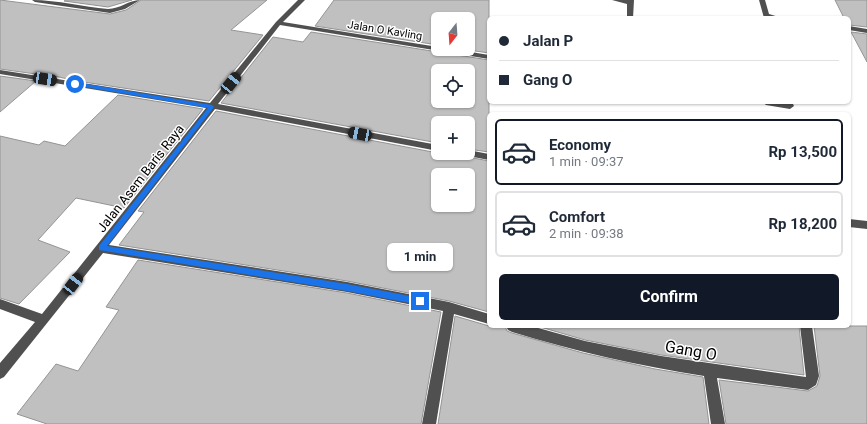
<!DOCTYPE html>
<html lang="en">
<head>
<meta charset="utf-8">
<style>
  body { margin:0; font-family:Roboto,sans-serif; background:#f6f6f7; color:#1f2937; height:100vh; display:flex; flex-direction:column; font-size:15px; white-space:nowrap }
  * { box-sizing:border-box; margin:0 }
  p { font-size:13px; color:#747a83 }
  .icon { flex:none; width:22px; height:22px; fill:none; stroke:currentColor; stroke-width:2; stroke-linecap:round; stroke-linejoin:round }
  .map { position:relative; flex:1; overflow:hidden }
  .details { position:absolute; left:487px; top:112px; width:364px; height:216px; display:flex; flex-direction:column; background:#fff; border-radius:6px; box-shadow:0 1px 3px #0004 }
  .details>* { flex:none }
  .guide { position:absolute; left:487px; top:16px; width:364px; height:88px; border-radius:6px; box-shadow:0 1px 3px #0004; display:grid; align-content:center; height:88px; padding:0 12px; background:#fff }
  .needle { width:26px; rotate:197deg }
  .tools { position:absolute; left:431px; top:12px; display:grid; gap:8px }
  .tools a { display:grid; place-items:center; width:44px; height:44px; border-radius:6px; background:#fff; box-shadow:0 1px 3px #0004; font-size:20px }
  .end { position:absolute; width:18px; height:18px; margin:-9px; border:5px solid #1a73e8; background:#fff; box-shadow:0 0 0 2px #fff }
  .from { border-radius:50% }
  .bubble { position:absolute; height:28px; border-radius:6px; background:#fff; box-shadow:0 1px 3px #0004; font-size:13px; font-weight:700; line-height:28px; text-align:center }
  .car { position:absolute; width:12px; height:24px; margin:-12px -6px; border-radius:5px; box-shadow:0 0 3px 1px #0007; background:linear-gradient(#222 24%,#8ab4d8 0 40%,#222 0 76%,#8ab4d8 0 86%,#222 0) }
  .guide b { display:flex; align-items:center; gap:14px; height:38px; font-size:15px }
  .guide b+b { border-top:1px solid #e0e1e3 }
  .guide i { width:10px; height:10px; background:#1f2937 }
  ul { padding:7px 0 0; list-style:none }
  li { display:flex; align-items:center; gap:12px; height:66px; margin:0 8px 6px; padding:0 4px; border:2px solid #e0e1e3; border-radius:6px }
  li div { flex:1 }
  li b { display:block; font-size:15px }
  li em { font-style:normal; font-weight:700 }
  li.selected { border-color:#111827 }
  li>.icon { width:36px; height:36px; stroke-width:1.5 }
  .action { display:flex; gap:8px; margin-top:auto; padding:8px 12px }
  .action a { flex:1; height:46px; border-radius:6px; background:#111827; color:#fff; font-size:16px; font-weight:700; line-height:46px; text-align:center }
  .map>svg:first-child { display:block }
</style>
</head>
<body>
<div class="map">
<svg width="867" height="424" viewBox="0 0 867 424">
  <rect width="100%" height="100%" fill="#fff"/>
  <g fill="#c0c0c0" stroke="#949494" fill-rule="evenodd">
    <path d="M0,0L110,14L126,10L141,0H267L231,30L263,35L209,101L77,81L45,74L43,75L0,69Z"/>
    <path d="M66,0H132L108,7L64,1Z"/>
    <path d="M334,0H489V53L462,49H468V19H438V45L315,26Z"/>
    <path d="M835,0H867V27L849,25V18H844Z"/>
    <path d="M311,32L489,60V152L468,149V123H438V143L221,103L273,37L303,42ZM438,71H468V101H438Z"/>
    <path d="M851,32L867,34V62Z"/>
    <path d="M0,76L36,81L0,112Z"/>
    <path d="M118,95L203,109L124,208L76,198L38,240L70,252L19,304L0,298V136L39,145L44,141L65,146Z"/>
    <path d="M216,111L438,153H460L463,156L489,161V312L449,301L347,281L119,245L144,212L138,211ZM438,175H468V205H438Z"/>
    <path d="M138,260L347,293L441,312L421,424H47L17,414L56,364L78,371L119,310L106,307Z"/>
    <path d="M455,316L489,326H505L507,331L512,333L583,353L655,369L703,377L709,424H438Z"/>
    <path d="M537,326H799L804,375L661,355L585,340Z"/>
    <path d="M814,326H867V424H726L719,380L808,391L817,386L820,376Z"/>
  </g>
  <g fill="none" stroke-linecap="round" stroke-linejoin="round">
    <g fill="#505050" fill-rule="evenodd">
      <path d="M32,0C58,0 83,7 108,9C120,9 129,0 140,0L125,9L110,13L35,2Z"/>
      <path d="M298,0H305L283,22L438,47V49H453L489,55V59L280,25L218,104L438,145V151L215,109L109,245L347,282L449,302L489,314V324L454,314L436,424H422L443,311L347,292L103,253L4,377L0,379V363L35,322L0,309V299L42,314L206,108L0,74V70L210,103L276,22Z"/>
      <path d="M612,0H634L633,18H627V4Z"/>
      <path d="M759,0H765L769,14L782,18H764Z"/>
      <path d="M849,26L867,29V33L849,30Z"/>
      <path d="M762,102H783L793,104L794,106L790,109L766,105Z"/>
      <path d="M468,150L489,154V160L463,155L461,153H468Z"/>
      <path d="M849,219L867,221V229L849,227Z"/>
      <path d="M506,326H531L585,341L661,356L806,377L800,326H812L819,376L816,385L808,390L717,378L725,424H711L704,376C639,366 575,351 512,332L508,330Z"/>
    </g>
  </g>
  <path fill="#1a73e8" d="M75,82L212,105L214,107L107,246L347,284L420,298L423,299V304L420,305L347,291L99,250V246L208,108L73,85V83Z"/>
  <g text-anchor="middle" stroke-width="3" stroke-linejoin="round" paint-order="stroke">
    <g font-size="11" fill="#000" stroke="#fff">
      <text transform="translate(385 30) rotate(9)" y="4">Jalan O Kavling</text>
    </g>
    <g font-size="13" fill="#000" stroke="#fff">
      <text transform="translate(140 178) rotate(-52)" y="5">Jalan Asem Baris Raya</text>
    </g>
    <g font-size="16" fill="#000" stroke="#fff">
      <text transform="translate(691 350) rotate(10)" y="6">Gang O</text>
    </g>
  </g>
</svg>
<div class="tools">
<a><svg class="needle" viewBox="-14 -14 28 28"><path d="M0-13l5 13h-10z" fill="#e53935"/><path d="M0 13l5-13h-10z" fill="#747a83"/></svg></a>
<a><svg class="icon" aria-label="locate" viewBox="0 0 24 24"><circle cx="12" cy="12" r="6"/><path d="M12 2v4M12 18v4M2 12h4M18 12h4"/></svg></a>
<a>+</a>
<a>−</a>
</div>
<i class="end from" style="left:75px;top:84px"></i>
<i class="end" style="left:420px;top:301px"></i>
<div class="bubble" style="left:387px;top:243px;width:66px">1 min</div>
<i class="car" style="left:45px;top:79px;rotate:99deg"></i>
<i class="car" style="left:231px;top:83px;rotate:39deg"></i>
<i class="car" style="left:360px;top:134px;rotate:281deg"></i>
<i class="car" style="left:73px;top:284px;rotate:38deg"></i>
<div class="guide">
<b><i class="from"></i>Jalan P</b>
<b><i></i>Gang O</b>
</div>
<section class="details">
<ul>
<li class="selected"><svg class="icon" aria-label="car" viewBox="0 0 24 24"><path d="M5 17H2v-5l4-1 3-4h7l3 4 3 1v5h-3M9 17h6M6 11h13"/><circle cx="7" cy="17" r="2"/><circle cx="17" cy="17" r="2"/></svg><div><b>Economy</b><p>1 min · 09:37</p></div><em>Rp 13,500</em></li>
<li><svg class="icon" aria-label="car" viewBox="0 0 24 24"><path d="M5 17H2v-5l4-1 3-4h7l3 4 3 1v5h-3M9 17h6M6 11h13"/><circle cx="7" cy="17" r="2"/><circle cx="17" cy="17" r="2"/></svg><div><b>Comfort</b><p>2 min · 09:38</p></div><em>Rp 18,200</em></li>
</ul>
<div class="action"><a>Confirm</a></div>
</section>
</div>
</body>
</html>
